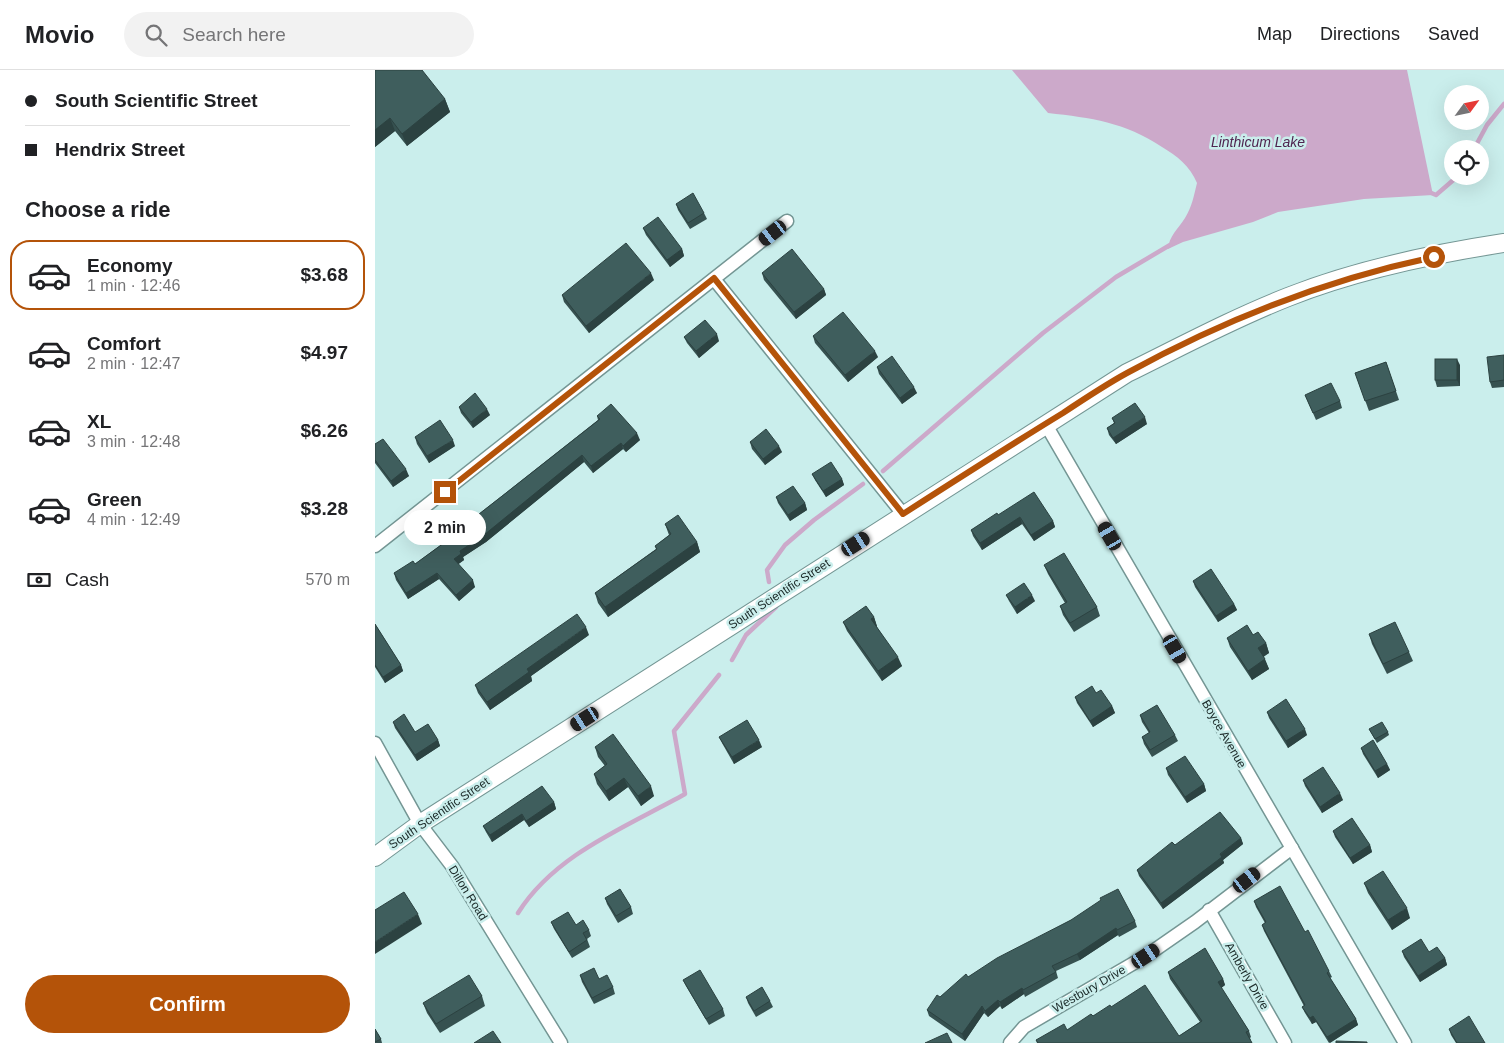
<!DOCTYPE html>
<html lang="en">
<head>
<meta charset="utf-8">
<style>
  body { margin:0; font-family:Arial,sans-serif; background:#f2f2f2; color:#202124; height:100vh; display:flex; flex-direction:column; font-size:19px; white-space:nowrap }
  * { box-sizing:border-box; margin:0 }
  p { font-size:16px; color:#757577 }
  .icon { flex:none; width:28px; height:28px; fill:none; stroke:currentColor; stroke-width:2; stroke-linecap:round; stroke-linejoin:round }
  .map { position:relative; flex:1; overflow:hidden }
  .sheet { display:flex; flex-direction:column; background:#fff; width:375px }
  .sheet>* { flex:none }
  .guide { display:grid; align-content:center; height:110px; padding:0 25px; background:#fff }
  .needle { width:32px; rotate:57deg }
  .buttons { position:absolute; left:1069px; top:15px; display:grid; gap:10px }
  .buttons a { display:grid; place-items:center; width:45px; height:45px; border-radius:50%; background:#fff; box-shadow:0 5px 20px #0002; font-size:25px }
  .end { position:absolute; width:22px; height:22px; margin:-11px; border:6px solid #b45309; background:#fff; box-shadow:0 0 0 2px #fff }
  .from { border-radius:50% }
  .bubble { position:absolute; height:35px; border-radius:18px; background:#fff; box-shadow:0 5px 20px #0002; font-size:16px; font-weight:600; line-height:35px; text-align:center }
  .car { position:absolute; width:15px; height:30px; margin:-15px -8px; border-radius:6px; box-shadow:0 0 4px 1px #0007; background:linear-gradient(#222 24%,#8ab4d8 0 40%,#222 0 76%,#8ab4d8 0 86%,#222 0) }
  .guide b { display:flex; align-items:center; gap:18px; height:48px; font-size:19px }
  .guide b+b { border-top:1px solid #e0e0e0 }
  .guide i { width:12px; height:12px; background:#202124 }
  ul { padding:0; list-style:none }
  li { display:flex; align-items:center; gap:15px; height:70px; margin:0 10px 8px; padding:0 15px; border:2px solid transparent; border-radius:20px }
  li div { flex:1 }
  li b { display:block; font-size:19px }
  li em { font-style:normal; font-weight:600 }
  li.current { border-color:#b45309 }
  li>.icon { width:45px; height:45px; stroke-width:1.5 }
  h2 { padding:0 25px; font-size:22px; line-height:60px }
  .pay { display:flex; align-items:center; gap:12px; height:55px; padding:0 25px; font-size:19px }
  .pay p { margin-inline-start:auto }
  .action { display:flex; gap:10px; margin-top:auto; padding:10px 25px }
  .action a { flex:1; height:58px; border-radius:30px; background:#b45309; color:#fff; font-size:20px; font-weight:600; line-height:58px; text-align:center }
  header { display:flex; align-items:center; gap:30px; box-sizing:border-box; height:70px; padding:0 25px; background:#fff; border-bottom:1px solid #e0e0e0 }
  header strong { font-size:24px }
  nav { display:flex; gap:28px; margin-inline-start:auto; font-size:18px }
  .search { width:350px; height:45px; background:#f2f2f2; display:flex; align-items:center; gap:12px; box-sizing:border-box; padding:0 18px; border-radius:28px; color:#757577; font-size:19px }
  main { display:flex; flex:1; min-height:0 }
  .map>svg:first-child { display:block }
</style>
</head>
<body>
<header>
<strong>Movio</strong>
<div class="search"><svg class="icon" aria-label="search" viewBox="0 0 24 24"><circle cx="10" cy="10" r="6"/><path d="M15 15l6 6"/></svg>Search here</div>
<nav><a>Map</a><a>Directions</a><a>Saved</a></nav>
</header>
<main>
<section class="sheet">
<div class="guide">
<b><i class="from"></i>South Scientific Street</b>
<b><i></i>Hendrix Street</b>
</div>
<h2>Choose a ride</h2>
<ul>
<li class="current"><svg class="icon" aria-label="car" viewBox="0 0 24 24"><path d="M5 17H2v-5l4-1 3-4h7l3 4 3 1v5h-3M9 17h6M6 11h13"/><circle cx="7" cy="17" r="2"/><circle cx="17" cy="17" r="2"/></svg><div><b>Economy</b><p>1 min · 12:46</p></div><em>$3.68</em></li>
<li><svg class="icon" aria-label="car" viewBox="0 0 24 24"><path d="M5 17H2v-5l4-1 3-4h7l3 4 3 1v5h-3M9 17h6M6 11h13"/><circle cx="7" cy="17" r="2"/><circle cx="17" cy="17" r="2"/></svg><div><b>Comfort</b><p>2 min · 12:47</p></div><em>$4.97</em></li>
<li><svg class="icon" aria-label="car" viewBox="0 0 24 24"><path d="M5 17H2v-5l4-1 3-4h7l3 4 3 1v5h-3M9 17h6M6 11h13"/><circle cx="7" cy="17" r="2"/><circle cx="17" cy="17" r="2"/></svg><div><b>XL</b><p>3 min · 12:48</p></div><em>$6.26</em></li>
<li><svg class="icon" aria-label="car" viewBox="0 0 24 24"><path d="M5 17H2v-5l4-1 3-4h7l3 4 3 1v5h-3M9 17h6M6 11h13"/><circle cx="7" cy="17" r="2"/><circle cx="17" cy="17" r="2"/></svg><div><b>Green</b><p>4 min · 12:49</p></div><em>$3.28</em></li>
</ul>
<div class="pay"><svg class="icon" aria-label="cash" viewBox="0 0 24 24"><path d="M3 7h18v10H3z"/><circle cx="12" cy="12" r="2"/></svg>Cash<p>570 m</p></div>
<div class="action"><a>Confirm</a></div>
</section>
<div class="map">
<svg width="1129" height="973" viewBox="0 0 1129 973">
  <rect width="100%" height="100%" fill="#caeeec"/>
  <path fill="#cca9ca" d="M637,0H1032L1058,125L989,129L903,142L878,152L808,172L793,179C794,166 803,159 810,148C817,137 819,125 822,113C815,96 802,86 787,77C749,52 717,48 673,43Z"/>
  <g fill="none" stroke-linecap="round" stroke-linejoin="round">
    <g stroke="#cca9ca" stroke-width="4.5">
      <path d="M1099,79L1112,55L1129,34"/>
      <path d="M1054,122L1061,125L1083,106"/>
      <path d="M508,401L668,263L741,207L795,175"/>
      <path d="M394,512L392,500L410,475L439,450L488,414"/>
      <path d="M357,590L371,565L401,537"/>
      <path d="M143,843C180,784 251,757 310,724L299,661L344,605"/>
    </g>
    <g stroke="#749694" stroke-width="15">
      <g id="street">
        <path d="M339,209L528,444"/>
        <path d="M670,353L1030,973"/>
        <path d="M0,476L412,151"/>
        <path d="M0,673L45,754L77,796L186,973"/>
        <path d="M834,840L910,973"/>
        <path d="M635,973L649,957L771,886L820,852L917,778"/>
      </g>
    </g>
    <g stroke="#749694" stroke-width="20">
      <path id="secondary" d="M0,787L45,754L752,303C805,277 857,249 913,227C981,200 1057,184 1129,173"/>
    </g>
    <use href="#street" stroke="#fff" stroke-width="12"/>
    <use href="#secondary" stroke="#fff" stroke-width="18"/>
  </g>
  <g fill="#365150">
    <path d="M0,0L70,29L75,42L32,76L20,61L0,77Z"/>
    <path d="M301,134L329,143L332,149L315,159L303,140Z"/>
    <path d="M268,158L307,179L309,186L295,197L271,165Z"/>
    <path d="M387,203L449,219L451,225L421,249L389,210Z"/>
    <path d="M279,210L214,263L189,232L187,225Z"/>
    <path d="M438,266L503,287L473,312L440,273Z"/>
    <path d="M309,267L344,271L324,288L312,273Z"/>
    <path d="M1129,285V317L1117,318L1115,312Z"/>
    <path d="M1011,292L1024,330L994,341L980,303Z"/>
    <path d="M1085,295V316L1062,317L1060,310Z"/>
    <path d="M502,297L542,323L527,334L504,304Z"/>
    <path d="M930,325L965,331L967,338L941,350Z"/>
    <path d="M84,337L115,345L98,358L86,343Z"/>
    <path d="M222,346L265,370L251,382L248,379L218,403L209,392L111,472L88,487L89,490L83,494L100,517L84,531L64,509L33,529L21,510L19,503L40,494L105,446L104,444L223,350Z"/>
    <path d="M737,348L772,354L741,374L734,365L732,358L739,353Z"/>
    <path d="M40,367L80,376L54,393L42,374Z"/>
    <path d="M375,372L407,382L390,395L377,379Z"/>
    <path d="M0,374L34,406L18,417L0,393Z"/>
    <path d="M437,404L467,409L469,415L451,427L440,410Z"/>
    <path d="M401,427L430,433L432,440L415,451L403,433Z"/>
    <path d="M623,445L678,451L680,457L659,471L647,454L607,480L598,466L596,460Z"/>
    <path d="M290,454L322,472L325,482L233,547L223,533L220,523L281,479L280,476L294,465Z"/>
    <path d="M669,495L722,537L725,546L699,562L688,545L685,536L690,533L673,504Z"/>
    <path d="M818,511L859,534L862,540L843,552L820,517Z"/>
    <path d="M631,525L660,531L642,544L634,531Z"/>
    <path d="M499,547L502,557L527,596L507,611L472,561L468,552Z"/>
    <path d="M0,554L26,595L28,601L10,613L0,597Z"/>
    <path d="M994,564L1034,582L1038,591L1012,604L997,574Z"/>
    <path d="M214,565L156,606L157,611L115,640L103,623L100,615Z"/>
    <path d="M878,565L891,573L894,583L888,586L894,599L877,610L855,577L852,568Z"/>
    <path d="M721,623L737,636L740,643L718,657L702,633L700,627Z"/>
    <path d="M892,642L932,665L913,678L894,648Z"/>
    <path d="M765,645L800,665L803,671L777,687L769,674L767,667L774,663L767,652Z"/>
    <path d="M18,652L40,662L63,670L65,676L42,691L20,658Z"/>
    <path d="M994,659L1013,662L1014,665L1002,673Z"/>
    <path d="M344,667L387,677L359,694L347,673Z"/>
    <path d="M220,677L279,726L266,736L253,717L234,731L222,714L219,704L230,696L223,687Z"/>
    <path d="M986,678L1012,694L1015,700L1003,708L988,684Z"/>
    <path d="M791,698L829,714L831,721L812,733L793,705Z"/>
    <path d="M928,710L968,730L947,743L930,716Z"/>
    <path d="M179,732L181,739L154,757L149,750L117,772L111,762L108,756Z"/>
    <path d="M958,761L995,775L997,782L978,794L960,767Z"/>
    <path d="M866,768L868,774L848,790L849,793L788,839L764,806L762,800L800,775Z"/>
    <path d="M989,813L1035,848L1017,860L993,823Z"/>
    <path d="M230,828L256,837L258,844L243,853L232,834Z"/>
    <path d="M879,831L930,862L954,901L957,907L955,908L981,949L983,955L954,973L941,952L937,954L930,943L927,937L929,936L889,861L887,855L890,853L881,837Z"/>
    <path d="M696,850L760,851L762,857L744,867L743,865L705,890L681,901L683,908L650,927L649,924L627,939L625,936L613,947L609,943L590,971L554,946L552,940L565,927L593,907Z"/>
    <path d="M176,852L201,855L214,860L216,866L212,869L215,877L197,888L179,859Z"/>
    <path d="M1027,881L1054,882L1070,888L1072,895L1045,912L1029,887Z"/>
    <path d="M793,902L848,909L850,915L846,918L874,961L876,967L875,968L877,973H662L661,970L692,960L718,946L736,937L804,966L825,952L795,909Z"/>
    <path d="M205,905L224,909L238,917L240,924L219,934L207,912Z"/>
    <path d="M308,910L348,939L350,946L334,955L311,916Z"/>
    <path d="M107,926L110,936L65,963L52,943L48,933Z"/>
    <path d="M371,927L395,931L398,937L381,947L373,933Z"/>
    <path d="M0,959L6,969L7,973H0Z"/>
    <path d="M1074,959L1110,973H1081L1076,965Z"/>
  </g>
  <g fill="#2c4241">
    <path d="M70,29L75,42L32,76L27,64Z"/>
    <path d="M15,48L20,61L0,77V60Z"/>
    <path d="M307,179L309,186L295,197L292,190Z"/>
    <path d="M276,203L279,210L214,263L211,256Z"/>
    <path d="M449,219L451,225L421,249L419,242Z"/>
    <path d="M342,264L344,271L324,288L321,281Z"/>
    <path d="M500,281L503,287L473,312L470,305Z"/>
    <path d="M1082,289L1085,295V316L1082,310Z"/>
    <path d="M539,317L542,323L527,334L525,328Z"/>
    <path d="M112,339L115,345L98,358L96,352Z"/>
    <path d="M770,347L772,354L741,374L738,368Z"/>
    <path d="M262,363L265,370L251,382L248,376Z"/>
    <path d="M78,370L80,376L54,393L52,386Z"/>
    <path d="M246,373L248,379L218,403L216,396Z"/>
    <path d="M404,376L407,382L390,395L388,389Z"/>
    <path d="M207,385L209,392L111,472L88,487L89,490L81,496L79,489L85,481Z"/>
    <path d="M31,399L34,406L18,417L16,411Z"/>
    <path d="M467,409L469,415L451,427L448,421Z"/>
    <path d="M430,433L432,440L415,451L413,445Z"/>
    <path d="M645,447L647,454L607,480L605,473Z"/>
    <path d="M678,451L680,457L659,471L656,465Z"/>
    <path d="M322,472L325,482L233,547L230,537Z"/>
    <path d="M62,503L64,509L33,529L31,523Z"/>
    <path d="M98,510L100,517L84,531L81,525Z"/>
    <path d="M657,525L660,531L642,544L640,537Z"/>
    <path d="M859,534L862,540L843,552L841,546Z"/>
    <path d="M499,547L502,556L499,558L496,549Z"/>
    <path d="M211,557L214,565L156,606L157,611L115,640L112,632L152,599Z"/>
    <path d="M891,573L894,583L887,588L883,578Z"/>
    <path d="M523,587L527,596L507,611L503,601Z"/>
    <path d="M890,589L894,599L877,610L873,601Z"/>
    <path d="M26,595L28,601L10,613L8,607Z"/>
    <path d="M737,636L740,643L718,657L715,651Z"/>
    <path d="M930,659L932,665L913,678L911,671Z"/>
    <path d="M63,670L65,676L42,691L40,685Z"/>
    <path d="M384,670L387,677L359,694L357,687Z"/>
    <path d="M1012,694L1015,700L1003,708L1000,701Z"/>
    <path d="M249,708L253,717L234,731L231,721Z"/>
    <path d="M829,714L831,721L812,733L810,727Z"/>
    <path d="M276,716L279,726L266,736L263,726Z"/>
    <path d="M965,723L968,730L947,743L945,737Z"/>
    <path d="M179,732L181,739L154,757L151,751Z"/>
    <path d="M147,744L149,750L117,772L115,765Z"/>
    <path d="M866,768L868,774L848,790L849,793L788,839L786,833Z"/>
    <path d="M995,775L997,782L978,794L975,788Z"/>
    <path d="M1032,838L1035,848L1017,860L1013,850Z"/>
    <path d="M43,844L47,854L0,884V872Z"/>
    <path d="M741,858L743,865L705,890L702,884Z"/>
    <path d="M1070,888L1072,895L1045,912L1043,906Z"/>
    <path d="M848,909L850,915L845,919L843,912Z"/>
    <path d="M647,918L649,924L627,939L625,932Z"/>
    <path d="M623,930L625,936L613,947L610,941Z"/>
    <path d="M607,936L609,943L590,971L587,964Z"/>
    <path d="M938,946L941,952L937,954L935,948Z"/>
    <path d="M981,949L983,955L955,973L952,967Z"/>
  </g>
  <g fill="#3f5e5d" stroke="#2c4241">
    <path d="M0,0H47L70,29L27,64L15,48L0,60Z"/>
    <path d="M318,123L329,143L313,153L301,134Z"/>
    <path d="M283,147L307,179L292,190L268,158Z"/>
    <path d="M251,173L276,203L211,256L187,225Z"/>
    <path d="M417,179L449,219L419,242L387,203Z"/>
    <path d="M468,242L500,281L470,305L438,266Z"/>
    <path d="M330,250L342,264L321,281L309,267Z"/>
    <path d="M1129,285V310L1115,312L1112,287Z"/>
    <path d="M517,286L539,317L525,328L502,297Z"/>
    <rect x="1060" y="289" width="22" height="21"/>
    <path d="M1011,292L1021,321L990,331L980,303Z"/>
    <path d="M956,313L965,331L938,343L930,325Z"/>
    <path d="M100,323L112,339L96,352L84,337Z"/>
    <path d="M760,333L770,347L738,368L732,358L740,353L737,348Z"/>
    <path d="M236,334L262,363L248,376L246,373L216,396L207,385L109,465L85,481L86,484L79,489L98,510L81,525L62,503L31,523L19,503L38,491L40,494L106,446L104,444L131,423L225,349L222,346Z"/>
    <path d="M65,350L78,370L52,386L40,367Z"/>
    <path d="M391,359L404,376L388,389L375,372Z"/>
    <path d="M8,369L31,399L16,411L0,390V374Z"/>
    <path d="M456,392L467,409L448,421L437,404Z"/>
    <path d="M418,416L430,433L413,445L401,427Z"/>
    <path d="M659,422L678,451L656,465L645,447L605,473L596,460L622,443L623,445Z"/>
    <path d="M303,445L322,472L230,537L220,523L282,479L280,476L296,464L290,454Z"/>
    <path d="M689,483L722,537L695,553L685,536L692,532L669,495Z"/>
    <path d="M836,499L859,534L841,546L818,511Z"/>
    <path d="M649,513L657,525L640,537L631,525Z"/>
    <path d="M491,536L499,547L496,549L523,587L503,601L468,552Z"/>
    <path d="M202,544L211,557L152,599L154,602L112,632L100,615Z"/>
    <path d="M1020,552L1034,582L1008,594L994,564Z"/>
    <path d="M0,554L26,595L8,607L0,595Z"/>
    <path d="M872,555L878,565L883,562L891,573L883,578L890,589L873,601L852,568Z"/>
    <path d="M717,616L721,623L726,620L737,636L715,651L700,627Z"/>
    <path d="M911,629L930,659L911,671L892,642Z"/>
    <path d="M782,635L800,665L775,680L767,667L775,662L765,645Z"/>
    <path d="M29,644L40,662L53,654L63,670L40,685L18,652Z"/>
    <path d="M372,650L384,670L357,687L344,667Z"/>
    <path d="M1007,652L1013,662L1000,669L994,659Z"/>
    <path d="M238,664L276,716L263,726L249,708L231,721L219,704L232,694L220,677Z"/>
    <path d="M998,670L1012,694L1000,701L986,678Z"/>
    <path d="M810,686L829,714L810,727L791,698Z"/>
    <path d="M948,697L965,723L945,737L928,710Z"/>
    <path d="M167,716L179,732L151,751L147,744L115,765L108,756Z"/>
    <path d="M845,742L866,768L845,784L847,787L786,833L762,800L797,772L800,775Z"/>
    <path d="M977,748L995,775L975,788L958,761Z"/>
    <path d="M1008,801L1032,838L1013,850L989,813Z"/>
    <path d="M905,816L930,862L933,860L954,901L952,903L981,949L952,967L938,946L935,948L927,937L930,935L887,855L891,852L879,831Z"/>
    <path d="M245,819L256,837L241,846L230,828Z"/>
    <path d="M743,819L760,851L742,860L741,858L702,884L677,896L681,902L648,920L647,918L625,932L623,930L610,941L607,936L587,964L552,940L562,925L565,927L591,904L593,907L622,888L696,850L726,830L725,828Z"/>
    <path d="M29,822L43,844L0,872V840Z"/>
    <path d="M193,842L201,855L208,850L214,860L208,863L212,870L194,882L176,852Z"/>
    <path d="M1046,869L1054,882L1062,877L1070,888L1043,906L1027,881Z"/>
    <path d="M830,878L848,909L843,912L874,961L871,962L877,973H663L661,970L689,954L692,960L716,944L718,946L735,935L736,937L770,915L804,966L827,951L793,902Z"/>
    <path d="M219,898L224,909L232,905L238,917L217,928L205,905Z"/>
    <path d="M325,900L348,939L331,949L308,910Z"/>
    <path d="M94,905L107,926L61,954L48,933Z"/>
    <path d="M387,917L395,931L379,941L371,927Z"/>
    <path d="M1094,946L1110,973H1082L1074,959Z"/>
    <path d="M0,959L6,969L0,972Z"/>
    <path d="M118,961L126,973H99Z"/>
    <path d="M572,963L577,973H550Z"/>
    <path d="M961,971L992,972V973H961Z"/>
  </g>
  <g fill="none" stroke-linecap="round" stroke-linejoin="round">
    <path stroke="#b45309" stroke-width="6" d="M70,422L339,208L528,444C581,410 634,376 688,343C709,329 730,315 752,303C850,249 950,210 1059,187"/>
  </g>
  <g text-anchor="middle" stroke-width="5" stroke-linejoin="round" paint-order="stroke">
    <g font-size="12" fill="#1a2827" stroke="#caeeec">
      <text transform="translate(404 524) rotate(-33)" y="4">South Scientific Street</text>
      <text transform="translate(849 664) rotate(60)" y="4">Boyce Avenue</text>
      <text transform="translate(64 743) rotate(-34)" y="4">South Scientific Street</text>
      <text transform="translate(93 823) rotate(58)" y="4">Dillon Road</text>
      <text transform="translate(872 906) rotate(60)" y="4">Amberly Drive</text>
      <text transform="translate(714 919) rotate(-30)" y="4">Westbury Drive</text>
    </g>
    <g font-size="14" font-style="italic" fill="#4f244f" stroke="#caeeec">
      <text x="883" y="77">Linthicum Lake</text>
    </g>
  </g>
</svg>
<div class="buttons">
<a><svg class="needle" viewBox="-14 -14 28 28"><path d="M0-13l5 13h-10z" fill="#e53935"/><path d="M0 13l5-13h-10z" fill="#757577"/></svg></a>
<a><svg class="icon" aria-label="locate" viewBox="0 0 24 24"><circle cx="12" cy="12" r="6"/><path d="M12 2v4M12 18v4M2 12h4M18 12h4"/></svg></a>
</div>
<i class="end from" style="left:1059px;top:187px"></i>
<i class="end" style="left:70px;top:422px"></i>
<div class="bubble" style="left:29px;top:440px;width:82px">2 min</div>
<i class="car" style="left:398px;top:163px;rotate:232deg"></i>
<i class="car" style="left:735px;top:466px;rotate:330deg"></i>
<i class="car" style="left:481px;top:474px;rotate:57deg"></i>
<i class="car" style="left:800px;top:579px;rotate:150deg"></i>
<i class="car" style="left:210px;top:649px;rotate:238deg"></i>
<i class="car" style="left:872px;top:810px;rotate:52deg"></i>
<i class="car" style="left:771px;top:886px;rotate:56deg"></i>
</div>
</main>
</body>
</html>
